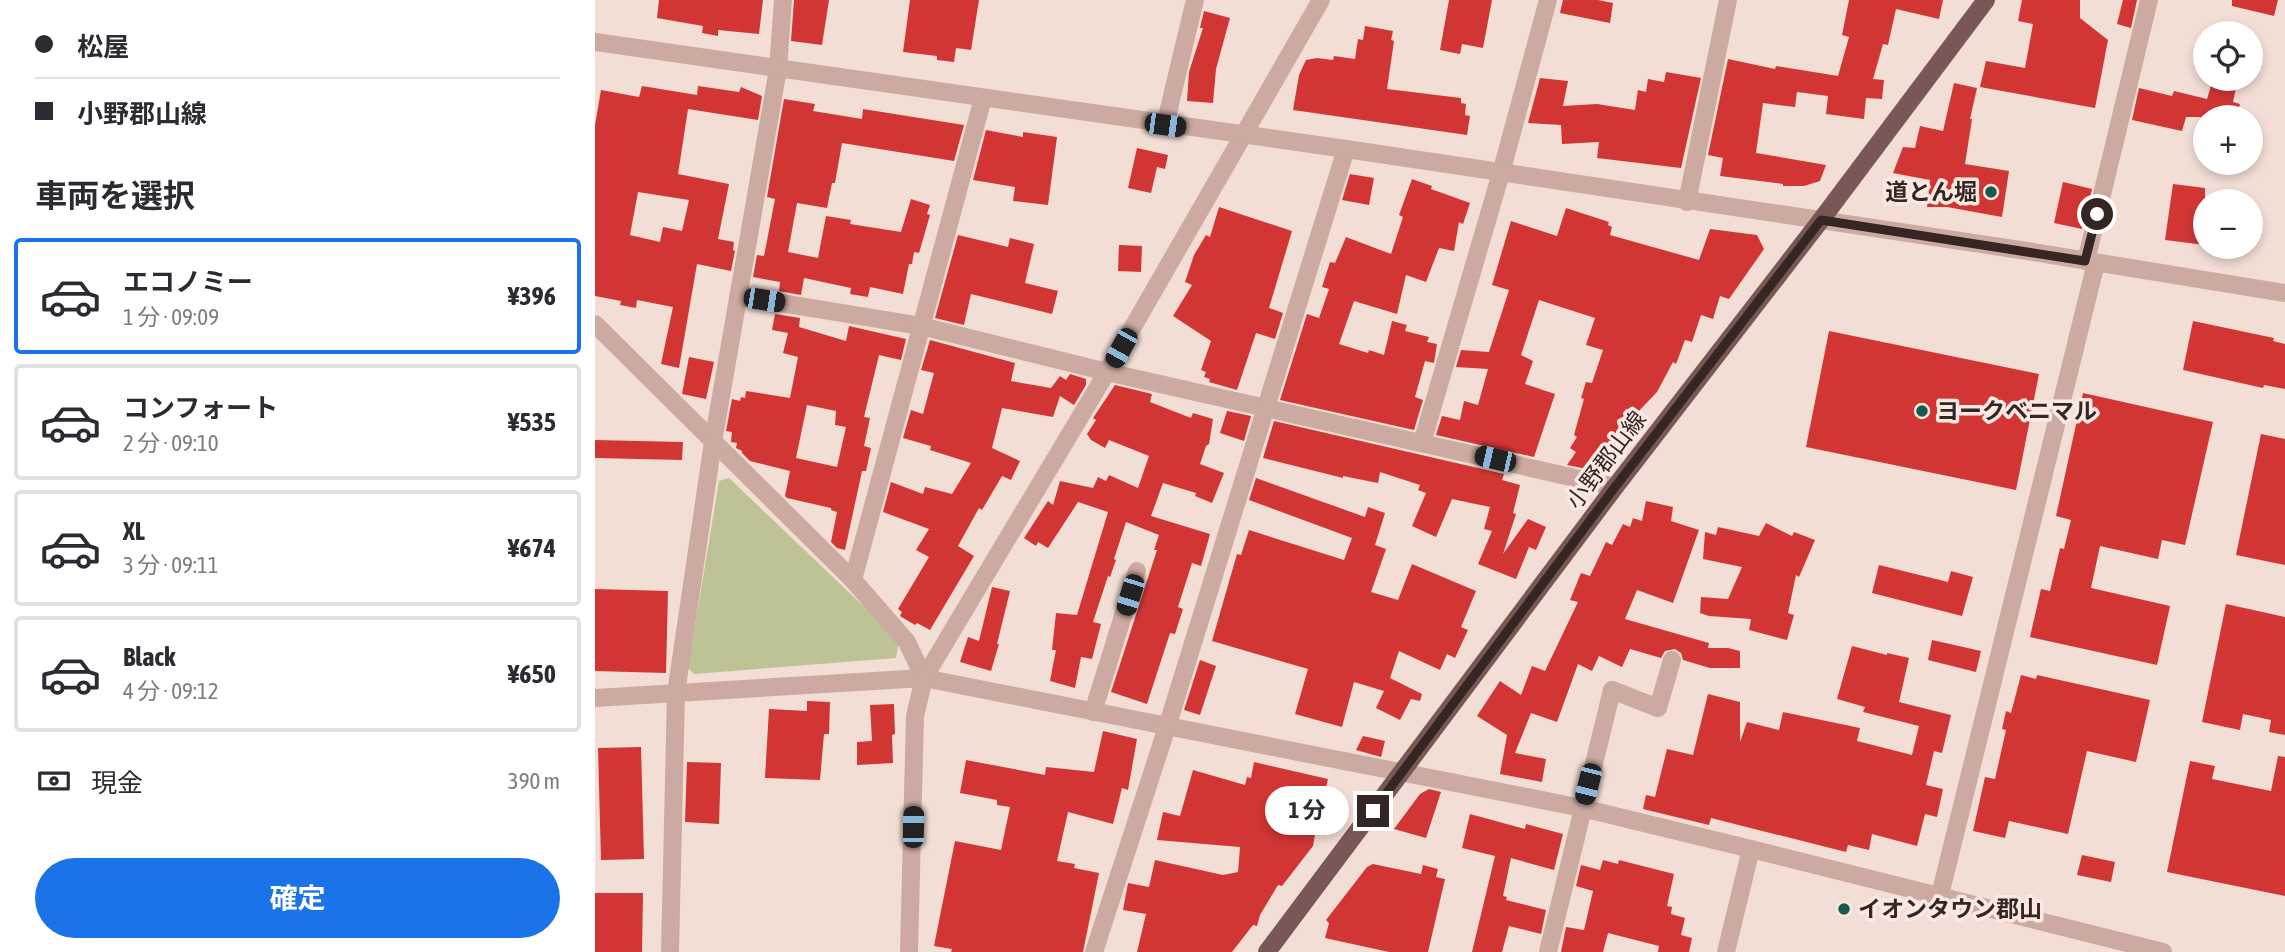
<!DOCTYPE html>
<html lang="ja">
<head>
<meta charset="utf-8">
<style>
  body { margin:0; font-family:"Asap Condensed","Noto Sans JP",sans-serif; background:#f7f7f7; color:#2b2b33; height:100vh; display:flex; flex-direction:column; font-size:26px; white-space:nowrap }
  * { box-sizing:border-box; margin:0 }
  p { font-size:23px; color:#7c7c81 }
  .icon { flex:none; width:38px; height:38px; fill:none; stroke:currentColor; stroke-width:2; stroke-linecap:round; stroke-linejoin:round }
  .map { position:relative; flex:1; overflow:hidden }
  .panel { display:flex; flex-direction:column; background:#fff; width:595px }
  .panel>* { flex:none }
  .banner { display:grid; align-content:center; height:154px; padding:0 35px; background:#fff }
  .tools { position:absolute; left:1598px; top:21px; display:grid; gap:14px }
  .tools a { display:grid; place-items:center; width:70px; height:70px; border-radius:50%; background:#fff; box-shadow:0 4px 10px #0003; font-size:35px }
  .end { position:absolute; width:32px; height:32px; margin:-16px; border:9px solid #352624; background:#fff; box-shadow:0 0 0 4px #fff }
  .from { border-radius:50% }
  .bubble { position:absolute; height:49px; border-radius:24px; background:#fff; box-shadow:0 4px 10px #0003; font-size:23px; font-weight:700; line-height:49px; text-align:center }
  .car { position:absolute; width:21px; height:42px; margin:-21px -10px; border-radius:9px; box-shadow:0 0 5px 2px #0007; background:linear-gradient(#222 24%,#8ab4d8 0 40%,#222 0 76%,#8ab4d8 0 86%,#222 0) }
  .banner b { display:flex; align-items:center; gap:24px; height:66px; font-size:26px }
  .banner b+b { border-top:2px solid #e1e1e2 }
  .banner i { width:18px; height:18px; background:#2b2b33 }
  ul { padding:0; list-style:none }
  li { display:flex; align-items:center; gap:21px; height:116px; margin:0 14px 10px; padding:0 21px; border:4px solid #e1e1e2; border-radius:7px }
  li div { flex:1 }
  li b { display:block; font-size:26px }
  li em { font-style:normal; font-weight:700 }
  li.selected { border-color:#1a73e8 }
  li>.icon { width:63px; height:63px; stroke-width:1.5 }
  h2 { padding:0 35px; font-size:32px; line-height:84px }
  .pay { display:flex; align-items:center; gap:18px; height:77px; padding:0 35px; font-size:26px }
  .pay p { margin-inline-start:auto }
  .button { display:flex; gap:14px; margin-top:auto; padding:14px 35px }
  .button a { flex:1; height:80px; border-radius:42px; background:#1a73e8; color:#fff; font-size:28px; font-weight:700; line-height:80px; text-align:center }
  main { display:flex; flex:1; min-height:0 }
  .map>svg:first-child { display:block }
</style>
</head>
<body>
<main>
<section class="panel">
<div class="banner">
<b><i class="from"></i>松屋</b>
<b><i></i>小野郡山線</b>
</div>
<h2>車両を選択</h2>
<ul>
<li class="selected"><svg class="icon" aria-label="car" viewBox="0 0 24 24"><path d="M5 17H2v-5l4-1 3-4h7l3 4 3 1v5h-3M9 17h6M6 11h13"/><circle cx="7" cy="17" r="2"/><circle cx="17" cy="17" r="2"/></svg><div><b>エコノミー</b><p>1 分 · 09:09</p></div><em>¥396</em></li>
<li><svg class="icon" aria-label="car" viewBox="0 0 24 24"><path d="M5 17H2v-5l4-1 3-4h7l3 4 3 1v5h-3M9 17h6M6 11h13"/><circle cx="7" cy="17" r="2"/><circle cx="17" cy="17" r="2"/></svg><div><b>コンフォート</b><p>2 分 · 09:10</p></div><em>¥535</em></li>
<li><svg class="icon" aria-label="car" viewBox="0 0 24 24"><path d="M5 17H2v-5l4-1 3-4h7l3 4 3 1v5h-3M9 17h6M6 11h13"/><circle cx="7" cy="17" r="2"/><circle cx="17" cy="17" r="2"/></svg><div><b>XL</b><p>3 分 · 09:11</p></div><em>¥674</em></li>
<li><svg class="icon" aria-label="car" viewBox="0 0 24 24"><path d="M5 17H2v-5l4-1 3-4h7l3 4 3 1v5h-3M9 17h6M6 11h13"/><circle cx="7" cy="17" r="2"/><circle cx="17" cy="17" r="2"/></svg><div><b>Black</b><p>4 分 · 09:12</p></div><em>¥650</em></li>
</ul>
<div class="pay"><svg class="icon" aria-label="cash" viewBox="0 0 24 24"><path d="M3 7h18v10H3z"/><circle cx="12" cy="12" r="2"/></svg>現金<p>390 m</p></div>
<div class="button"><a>確定</a></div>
</section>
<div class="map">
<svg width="1690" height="952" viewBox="0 0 1690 952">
  <rect width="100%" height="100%" fill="#f3ded5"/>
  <path fill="#bec395" d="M134,478L304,640L301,658L99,674L93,668L124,481Z"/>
  <g fill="#d13635" fill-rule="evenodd">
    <path d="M64,0H168L164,34L123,30V36L107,33L108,26L62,18Z"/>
    <path d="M199,0H234L227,45L196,41Z"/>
    <path d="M315,0H384L376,50L361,48L359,62L342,60V56L308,52Z"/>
    <path d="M854,0H897L888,48L867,44L865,54L845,50Z"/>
    <path d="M968,0H1003L1018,3L1015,23L965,13Z"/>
    <path d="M1254,0H1348L1344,19L1301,9L1293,45L1288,44L1278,79L1289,80L1287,99L1271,98L1269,119L1231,114L1233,96L1202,92L1200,107L1168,103L1161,153L1231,165L1225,181L1209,186H1188V184L1125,176L1128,158L1113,155L1133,59L1180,69L1181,66L1243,76L1254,37L1247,35Z"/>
    <path d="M1427,0H1485V18L1513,40L1500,108L1385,87L1391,61L1430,68L1438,24L1423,21Z"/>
    <path d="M1528,0H1542L1536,28L1522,24Z"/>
    <path d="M1637,0H1683L1679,16L1637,6Z"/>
    <path d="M609,11L635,18L621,69L618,103L592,101L594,72L608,28H605Z"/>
    <path d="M770,26L798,31L796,40L799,41L792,89L866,98V103L871,104L870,115L875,116L872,135L698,110L704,75L711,60L722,58L738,60L739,56L760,59L763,39L768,40Z"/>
    <path d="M1071,72L1106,78L1086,168L1002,158L1004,142L967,144L966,125L933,123L945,78L973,81L968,106L1002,104L1040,110L1043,90L1051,92L1053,79L1069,82Z"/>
    <path d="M1618,79H1643L1638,102L1645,104L1641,117H1591L1587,131L1537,120L1544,88L1577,96L1579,91L1612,99Z"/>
    <path d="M1359,83L1382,88L1375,119H1377L1370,164L1414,171L1407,217L1352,207H1332L1335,180L1298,173L1308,147L1320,148L1325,126L1348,131Z"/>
    <path d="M47,86L102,95L103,86L144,92L146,87L167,96L163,120L93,109L83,174L134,184L123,239L139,242L138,250L140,251L136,271L102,264L84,368L66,364L78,307L42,300L41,308L25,305L26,301L0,296V125L6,90L44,97ZM43,192L94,200L87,231L68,227L65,242L35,235Z"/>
    <path d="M189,99L220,104L218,111L267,119L268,109L369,125L359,161L247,143L240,183H237L232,208L202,203L193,252L223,258L231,216L256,220L255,224L306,232L316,199L335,205L332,214L335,215L324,253L319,252L317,264H314L308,294L275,287L273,297L255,294L256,288L209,278L206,295L184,291L185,282L158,277L162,255L169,256L180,199L172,197Z"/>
    <path d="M391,130L428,137V132L462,137L453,205L418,201L420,187L378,180Z"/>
    <path d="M542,148L573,155L570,169L562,167L556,193L533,188Z"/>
    <path d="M755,174L779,178L774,205L747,200Z"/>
    <path d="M817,179L837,186L836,189L875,203L868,224L864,222L859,251L844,248L831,282L811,275L802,314L759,301L744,344L773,353L774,350L789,355L797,321L812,325L810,331L834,337L832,342L842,344L839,363L830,361L820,397L828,400L819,430L685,400L712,314L724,318L734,289L727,287L735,262L740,263L751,237L796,254L808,217L804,215Z"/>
    <path d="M1468,182L1497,189L1487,229L1459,223Z"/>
    <path d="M1578,184L1610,188V245L1570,240Z"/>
    <path d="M624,207L697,231L674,308L688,313L680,339L661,333L642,390L614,382L615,379L609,377L611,372L606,370L616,341L578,316L597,285L590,282L599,255L611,235L615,237Z"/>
    <path d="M971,208L1014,222L1013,225L1017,227L1015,235L1104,260L1115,229L1162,235L1169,249L1134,299L1125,296L1118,319L1106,315L1097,342L1090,340L1081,364L1078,362L1062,392L1041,414L1002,471L972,465L981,452L975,448L982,437L979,435L989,399L986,398L991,382L997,383L1008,350L991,345L1000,318L944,300L926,355L938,361L930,384L960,394L939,457L841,435L847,416L865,420L869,401L883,405L893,369L861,367L866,350L894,352L914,290L897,285L916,221L962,236Z"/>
    <path d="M363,235L413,247L415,238L439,244L430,283L463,291L457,314L376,294L369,325L340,318Z"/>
    <path d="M524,245L547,246L546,272L523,271Z"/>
    <path d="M180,314L205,318L204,327L251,341L254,326L311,339L306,360L284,355L269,417L275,418L269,446L276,448L271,471H267L250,550L242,548L236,542L242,512L236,510V508L192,498L190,496L195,471L155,461L147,453V451L141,448L142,443L136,442L137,432L131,431L137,399L145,401L146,397L150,398L151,391L195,398L203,357L188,353L193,333L177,330ZM212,405L241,411L240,425L251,427L242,467L201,458Z"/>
    <path d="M1598,321L1679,338L1678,341L1690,344V389L1669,385L1668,388L1588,370Z"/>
    <path d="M1234,331L1444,374L1421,490L1211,447Z"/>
    <path d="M335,340L420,363L416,381L456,388L465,376L471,380L475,374L491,379V385L479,405L465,396L458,417L407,408L397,448L425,461L416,480L407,476L387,510L384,508L363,546L379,556L335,630L322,623L320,625L305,616L307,612L303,609L334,557L321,550L334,529L288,512L296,482L328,494L330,487L357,494L376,463L335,450L336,446L308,438L316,410L328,414L339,373L326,370Z"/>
    <path d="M94,357L119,362L111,399L87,394Z"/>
    <path d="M520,385L557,394L555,402L596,418L598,413L618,419L614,444L611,446L605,464L629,473L617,503L600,496L601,493L568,483L556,516L615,534L606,566L597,563L583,607L588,609L580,634L575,633L552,704L516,692L562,550H559L564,535L531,522L519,559L521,560L515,577L513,576L498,622L506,624L497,659L486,657L480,688L455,681L461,650H457L461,613L482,615L513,512L483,502L453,548L443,542L441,546L429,538L453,501L458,505L465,481L498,488L503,477L511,481L514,475L543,488L554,456L514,440L510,448L496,440L492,434L501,420L498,418Z"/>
    <path d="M1488,393L1618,422L1590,545L1567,540L1563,559L1505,546L1496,588L1575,606L1562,665L1435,637L1446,589L1455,591L1465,548L1469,549L1476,520L1461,516Z"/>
    <path d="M632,411L656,416L649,441L625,433Z"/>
    <path d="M679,421L909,474L907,480L925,485L918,513L921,514L908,554L933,519L951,527L941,550L934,547L921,579L883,564L897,531L889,529L895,507L857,499L841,537L817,526L831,493L823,490L825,485L785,472L783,483L748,476V478L668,458Z"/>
    <path d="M1666,434L1690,439V565L1641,555Z"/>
    <path d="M0,440L88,442L87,460L0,458Z"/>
    <path d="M661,478L770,517L773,507L790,513L780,545L791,549L776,592L803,600L817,564L881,591L866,627L873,630L860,658L852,654L845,670L804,651L795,678L827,694L825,701L816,699L805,720L781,708L789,691L759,682L747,727L700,714L713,669L617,641L642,554L646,555L654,530L749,560L757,538L654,500Z"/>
    <path d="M1051,501L1078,507L1076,521L1104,530L1078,603L1042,590L1030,619L1114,643L1113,648H1133L1145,651V668H1115L1088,660L1086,653L1080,649L1070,651L1066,658L1035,649L1027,667L1004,656L997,671L983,664L962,722L936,713L920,753L951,759L947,782L905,774L912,735L882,716L905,681L926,695L937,666L950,671L983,602L975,600L986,573L995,576L1011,542L1017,545L1028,524L1035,527L1038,518L1047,521Z"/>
    <path d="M1171,523L1197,536L1199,532L1220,540L1204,577L1201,575L1193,613L1199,615L1192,640L1154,630L1156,619L1114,616L1105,613L1106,597L1133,599L1147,567L1108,559L1110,532L1121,535L1123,527L1164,536Z"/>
    <path d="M1284,565L1353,582L1356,571L1378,577L1367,616L1277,593Z"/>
    <path d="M397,587L415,591L402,644H404L396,671L365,662L373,637L384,641Z"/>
    <path d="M0,589L73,591L71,673L0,671Z"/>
    <path d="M1631,604L1690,617V735L1674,732L1676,720L1648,714L1645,730L1607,722Z"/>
    <path d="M1337,640L1386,651L1381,672L1333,660Z"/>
    <path d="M1257,646L1292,655V653L1314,658L1304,702L1356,715L1347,753L1339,751L1331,785L1348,789L1342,817L1330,814L1322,846L1277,834L1274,850L1253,845L1251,852L1116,818L1114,825L1048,809L1051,795L1060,797L1072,749L1098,755L1113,694L1145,702V742L1152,722L1184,730L1188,712L1265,728L1262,741L1317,755L1324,726L1268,712L1270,707L1242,699Z"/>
    <path d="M605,660L621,666L605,715L589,710Z"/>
    <path d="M1426,675L1441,679L1442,675L1555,700L1541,762L1492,751L1473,834L1414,821L1410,838L1378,831L1390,777L1400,779L1411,730L1407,729L1411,711L1416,713Z"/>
    <path d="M212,701L235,702L234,734H229L225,780L170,778L174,709L212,711Z"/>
    <path d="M299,704L300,734L297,735L298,763L262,765V742L277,741L275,705Z"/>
    <path d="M508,731L542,739L533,790L527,788L518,824L473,812L462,861L480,864L479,868L504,873L488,952H356L357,949L339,946L360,841L406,850L415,807L402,805V800L365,793L371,760L450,775L451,767L499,772Z"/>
    <path d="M768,736L790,741L786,757L761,750Z"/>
    <path d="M46,747L49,859L6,860L3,748Z"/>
    <path d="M1683,756L1690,757V896L1572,872L1595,761L1620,766L1617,779L1676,791Z"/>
    <path d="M92,762L126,763L124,824L90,822Z"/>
    <path d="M659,762L733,779L729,796L726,824L722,823L718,846L687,886L683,885L665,915L662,926L658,925L637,952H542L551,914L528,910L533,883L554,887L560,860L628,875L643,872L645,847L562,840L568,812L585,816L598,770L650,785L652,777L656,778Z"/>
    <path d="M834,789L846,792L831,838L799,829L825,794Z"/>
    <path d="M875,814L930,829L931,824L968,834L959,870L916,858L908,896L912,897L911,900L951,910L946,934L914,926L907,952H877L900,856L867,848Z"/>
    <path d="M1487,855L1520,862L1516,882L1482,875Z"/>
    <path d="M1008,860L1023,864L1024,860L1079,874L1072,906L1077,907L1076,914L1090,918L1086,935L1097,938L1094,952H1063L1064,946L1013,933L1008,952H966L971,927L989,930L998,891L981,886L986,865L1005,870Z"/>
    <path d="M778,864L826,874L828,865L843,869L841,877L850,879L833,952H794L730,938L734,923L731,920L772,867Z"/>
    <path d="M0,893H48L47,952H0Z"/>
  </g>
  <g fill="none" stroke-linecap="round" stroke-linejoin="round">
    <g stroke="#ccaaa1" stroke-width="18">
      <path d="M570,125L600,0"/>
      <path d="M1092,202L1133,0"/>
      <path d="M1491,261L1554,0"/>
      <path d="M143,296L326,326L512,372L1020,487"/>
      <path d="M0,324L258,580L312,642L329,678"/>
      <path d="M827,443L906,173L953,0"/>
      <path d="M258,580L388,98"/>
      <path d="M0,698L329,678L987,808L1156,849"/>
      <path d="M498,712L542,571"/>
      <path d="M1345,895L1501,263"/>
      <path d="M75,952L81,693L118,442L183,69L188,0"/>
      <path d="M314,952L320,716L329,678L512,372L726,0"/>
      <path d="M499,952L572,727L751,149"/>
      <path d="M953,952L1017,690L1063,708L1077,660"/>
    </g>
    <g stroke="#ccaaa1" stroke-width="18">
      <path d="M0,42L751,149L1432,251L1690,293"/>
      <path d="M1131,952L1156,849L1568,952"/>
    </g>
    <path stroke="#795754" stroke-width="18" d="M672,952L1020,487L1226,220L1391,0"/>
  </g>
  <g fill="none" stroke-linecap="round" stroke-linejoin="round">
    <path stroke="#352624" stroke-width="9" d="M778,811L1020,487L1226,220L1490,261L1502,214"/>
  </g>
  <g fill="#175a4e" stroke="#fae9e2" stroke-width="2.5">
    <circle cx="1396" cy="192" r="7"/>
    <circle cx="1327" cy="411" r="7"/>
    <circle cx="1249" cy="909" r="7"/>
  </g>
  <g text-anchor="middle" stroke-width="7" stroke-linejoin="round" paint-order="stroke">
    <g font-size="23" font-weight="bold" fill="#352624" stroke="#fae9e2" text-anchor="start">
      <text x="1382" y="200" text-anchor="end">道とん堀</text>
      <text x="1341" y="419">ヨークベニマル</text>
      <text x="1263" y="917">イオンタウン郡山</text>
    </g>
    <g font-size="23" fill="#352624" stroke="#fae9e2">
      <text transform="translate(1011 460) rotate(-53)" y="8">小野郡山線</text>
    </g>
  </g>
</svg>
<div class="tools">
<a><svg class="icon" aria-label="locate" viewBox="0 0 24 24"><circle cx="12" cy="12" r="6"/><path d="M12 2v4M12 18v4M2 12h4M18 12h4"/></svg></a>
<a>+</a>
<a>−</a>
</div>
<i class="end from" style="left:1502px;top:214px"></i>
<i class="end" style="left:778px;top:811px"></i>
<div class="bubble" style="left:670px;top:786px;width:84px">1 分</div>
<i class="car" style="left:570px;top:125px;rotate:98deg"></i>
<i class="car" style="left:169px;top:300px;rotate:99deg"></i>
<i class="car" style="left:526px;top:348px;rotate:209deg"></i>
<i class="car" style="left:900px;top:459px;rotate:283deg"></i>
<i class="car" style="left:535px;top:595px;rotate:197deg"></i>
<i class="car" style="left:993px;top:784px;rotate:194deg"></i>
<i class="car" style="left:318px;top:827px;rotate:1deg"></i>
</div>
</main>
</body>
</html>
